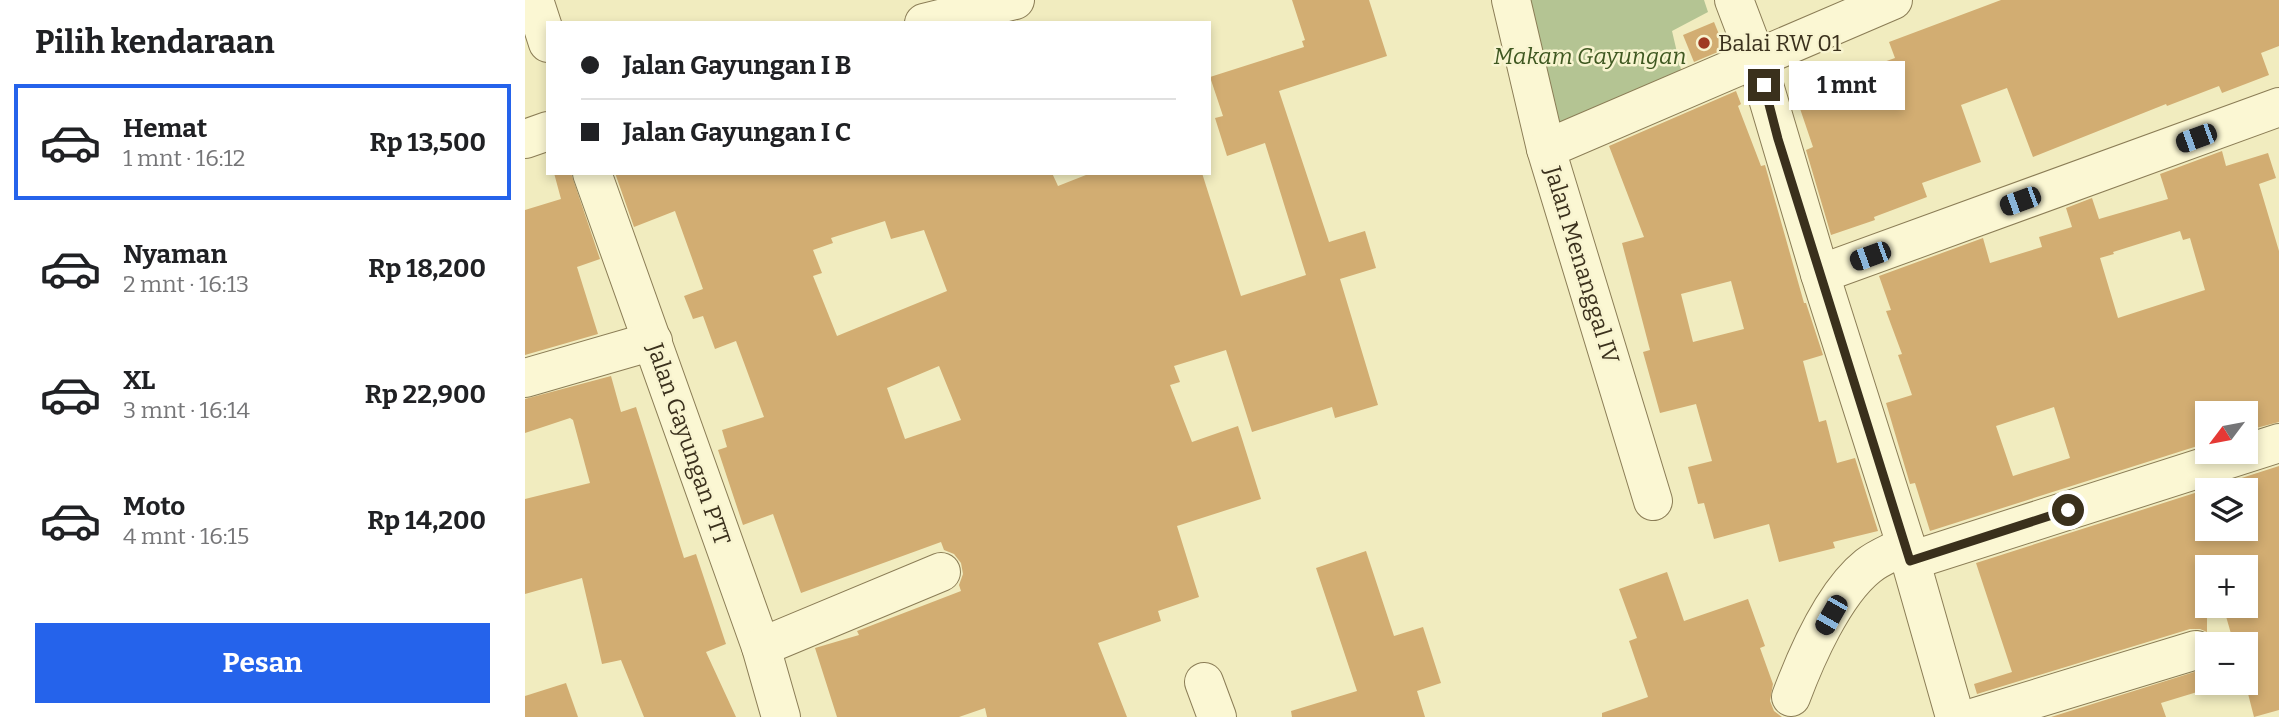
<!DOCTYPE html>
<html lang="id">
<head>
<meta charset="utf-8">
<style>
  body { margin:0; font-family:Bitter,serif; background:#f6f6f6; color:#202124; height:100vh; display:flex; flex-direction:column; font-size:26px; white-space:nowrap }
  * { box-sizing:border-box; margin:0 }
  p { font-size:23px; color:#757577 }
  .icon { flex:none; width:38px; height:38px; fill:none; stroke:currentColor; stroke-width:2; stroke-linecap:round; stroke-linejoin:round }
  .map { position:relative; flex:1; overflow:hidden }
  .panel { display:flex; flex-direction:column; background:#fff; width:525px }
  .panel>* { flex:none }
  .guide { position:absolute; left:21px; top:21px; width:665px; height:154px; border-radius:0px; box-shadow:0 4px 10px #0003; display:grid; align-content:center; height:154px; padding:0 35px; background:#fff }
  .needle { width:46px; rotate:238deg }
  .tools { position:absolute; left:1670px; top:401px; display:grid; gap:14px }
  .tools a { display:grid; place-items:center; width:63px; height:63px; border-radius:0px; background:#fff; box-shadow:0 4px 10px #0003; font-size:35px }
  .end { position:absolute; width:32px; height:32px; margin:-16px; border:9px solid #3a301c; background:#fff; box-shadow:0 0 0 4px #fff }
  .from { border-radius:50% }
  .bubble { position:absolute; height:49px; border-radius:0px; background:#fff; box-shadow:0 4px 10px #0003; font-size:23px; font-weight:700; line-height:49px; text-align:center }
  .car { position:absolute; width:21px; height:42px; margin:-21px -10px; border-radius:9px; box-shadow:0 0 5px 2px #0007; background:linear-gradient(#222 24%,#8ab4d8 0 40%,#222 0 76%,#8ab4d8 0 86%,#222 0) }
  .guide b { display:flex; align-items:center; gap:24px; height:66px; font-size:26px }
  .guide b+b { border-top:2px solid #e0e0e0 }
  .guide i { width:18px; height:18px; background:#202124 }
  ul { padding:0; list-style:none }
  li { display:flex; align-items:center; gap:21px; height:116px; margin:0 14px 10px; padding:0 21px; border:4px solid transparent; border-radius:0px }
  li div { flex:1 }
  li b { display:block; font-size:26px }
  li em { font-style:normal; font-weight:700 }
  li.current { border-color:#2563eb }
  li>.icon { width:63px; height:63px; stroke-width:1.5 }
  h2 { padding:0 35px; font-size:32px; line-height:84px }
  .button { display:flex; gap:14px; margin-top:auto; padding:14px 35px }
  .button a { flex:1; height:80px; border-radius:0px; background:#2563eb; color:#fff; font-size:28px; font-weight:700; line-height:80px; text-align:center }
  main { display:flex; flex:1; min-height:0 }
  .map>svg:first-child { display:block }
</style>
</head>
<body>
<main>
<section class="panel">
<h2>Pilih kendaraan</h2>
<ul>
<li class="current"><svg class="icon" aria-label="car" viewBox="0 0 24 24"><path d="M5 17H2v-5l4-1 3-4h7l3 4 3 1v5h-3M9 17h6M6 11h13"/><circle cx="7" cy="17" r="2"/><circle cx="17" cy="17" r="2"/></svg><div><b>Hemat</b><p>1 mnt · 16:12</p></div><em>Rp 13,500</em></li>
<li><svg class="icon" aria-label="car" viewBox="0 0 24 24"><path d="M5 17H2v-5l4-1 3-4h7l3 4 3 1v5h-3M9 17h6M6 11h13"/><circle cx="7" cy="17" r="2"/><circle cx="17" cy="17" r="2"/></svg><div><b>Nyaman</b><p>2 mnt · 16:13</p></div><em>Rp 18,200</em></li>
<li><svg class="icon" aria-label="car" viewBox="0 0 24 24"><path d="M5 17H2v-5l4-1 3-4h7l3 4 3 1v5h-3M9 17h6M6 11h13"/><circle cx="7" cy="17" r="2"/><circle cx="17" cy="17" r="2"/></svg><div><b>XL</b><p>3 mnt · 16:14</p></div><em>Rp 22,900</em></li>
<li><svg class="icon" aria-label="car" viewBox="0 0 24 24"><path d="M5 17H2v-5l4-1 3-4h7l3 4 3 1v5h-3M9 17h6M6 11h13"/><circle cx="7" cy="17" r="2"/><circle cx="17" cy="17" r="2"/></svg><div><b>Moto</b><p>4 mnt · 16:15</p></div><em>Rp 14,200</em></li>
</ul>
<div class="button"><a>Pesan</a></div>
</section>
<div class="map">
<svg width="1754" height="717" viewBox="0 0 1754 717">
  <rect width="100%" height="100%" fill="#f1ecbf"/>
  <path fill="#b4c493" d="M994,0H1179L1183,12L1147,31L1158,78L1027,135Z"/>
  <g fill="#d2ad72" fill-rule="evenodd">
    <path d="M767,0H844L862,56L754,91L804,242L840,231L851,268L815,279L853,405L810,418L807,407L727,432L701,350L649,366L655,382L645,385L667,442L713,426L736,499L652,526L674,597L633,611L636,621L573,643L602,717H462L460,708L434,717H312L290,648L334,635L332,631L436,591L434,585L438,574L436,563L429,554L419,550L416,542L276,593L248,514L218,525L193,450L202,447L197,430L239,417L211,341L190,349L178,316L168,319L159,296L178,289L150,211L109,227L90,173H527L533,186L566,173H677L716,296L781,275L740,143L702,156L690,118L698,116L685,77L779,47L777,41L780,40ZM360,221L366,239L399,230L422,291L312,336L288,276L297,273L288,250L308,243L306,238ZM414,366L436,420L380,439L362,388Z"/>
    <path d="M1476,0H1754V46L1736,53L1744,75L1697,93L1694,86L1642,106L1641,104L1508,157L1482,88L1436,105L1456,162L1397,183L1402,197L1349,217L1350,220L1306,235L1281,150L1288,147L1266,82L1319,63L1322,75L1370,58L1364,42Z"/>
    <path d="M1189,22L1200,49L1169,62L1158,35Z"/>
    <path d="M1211,91L1216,104L1213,106L1236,166L1240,165L1279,303H1281L1298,355L1278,361L1294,422L1301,420L1312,463L1330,458L1353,531L1308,542L1310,548L1254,562L1244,524L1189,539L1179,503L1173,504L1163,467L1187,461L1171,404L1135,413L1118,352L1125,350L1097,243L1119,237L1084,146ZM1206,281L1219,329L1168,342L1156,294Z"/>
    <path d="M1697,151L1701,166L1743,153L1751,178L1734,184L1754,251V422L1720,431V413H1682V443L1405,531L1390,483L1385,484L1361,403L1387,395L1373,355L1377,354L1361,311L1366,310L1354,276L1458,238L1465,263L1517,247L1514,237L1547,227L1541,208L1567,198L1574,219L1643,199L1635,174ZM1655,231L1658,240L1665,238L1680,290L1593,318L1575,258L1589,254L1588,252ZM1529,407L1545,458L1488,476L1471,426Z"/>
    <path d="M29,173H46L75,259L52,267L73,334L0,355V210L36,199Z"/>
    <path d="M86,376L96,412L111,407L159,558L171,554L201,644L181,652L211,717H119L96,660L77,664L57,578L0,594V499L65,483L48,420L45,418L0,433V399Z"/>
    <path d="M1754,466V710L1729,717L1720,682V644H1709L1698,606H1720V567H1687L1684,555L1682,556V632L1675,629H1665L1452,694L1449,684L1487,672L1451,563ZM1682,490H1720V528H1682Z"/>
    <path d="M841,551L869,636L898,627L916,683L892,691L900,717H767L766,711L832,691L791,568Z"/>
    <path d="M1142,572L1159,621L1223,599L1240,646L1235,648L1248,684L1245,701L1249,711L1257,717H1077V713L1123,697L1104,641L1112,638L1094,589Z"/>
    <path d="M1682,668V689L1636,703L1641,717H1526Z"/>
    <path d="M41,683L53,717H0V696Z"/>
  </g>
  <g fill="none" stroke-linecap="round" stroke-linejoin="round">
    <g stroke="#8b7d56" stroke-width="40">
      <g id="minor">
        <path d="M9,0L23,43"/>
        <path d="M986,0L1021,149"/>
        <path d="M1209,0L1231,58L1295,274L1381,545L1430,717"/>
        <path d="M399,23L490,0"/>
        <path d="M0,139L23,131"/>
        <path d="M67,173L236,647L256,717"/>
        <path d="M1295,274L1754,107"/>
        <path d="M0,378L128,341"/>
        <path d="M1128,501L1021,149L1368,0"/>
        <path d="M1385,561L1754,443"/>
        <path d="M236,647L416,572"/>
        <path d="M679,682L692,717"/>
        <path d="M1266,697C1281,657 1309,593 1343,566C1354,557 1369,552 1381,545"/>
        <path d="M1451,717L1671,650"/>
      </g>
    </g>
    <use href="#minor" stroke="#fbf7d3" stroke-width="38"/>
  </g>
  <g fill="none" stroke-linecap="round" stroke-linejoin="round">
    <path stroke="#3a301c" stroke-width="9" d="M1239,85L1253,139L1385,561L1543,510"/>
  </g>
  <circle fill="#9f3922" stroke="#f8f4d0" stroke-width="2.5" cx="1179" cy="43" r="7"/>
  <g text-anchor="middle" stroke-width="5" stroke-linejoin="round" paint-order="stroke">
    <g font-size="23" fill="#3a301c" stroke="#f8f4d0" text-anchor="start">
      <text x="1193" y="51">Balai RW 01</text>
    </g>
    <g font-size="23" font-style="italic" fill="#3f5821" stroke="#f8f4d0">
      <text x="1065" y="64">Makam Gayungan</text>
    </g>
    <g font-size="23" fill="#3a301c" stroke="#f8f4d0">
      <text transform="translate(1057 265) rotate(73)" y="8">Jalan Menanggal IV</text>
      <text transform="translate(164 444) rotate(71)" y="8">Jalan Gayungan PTT</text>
    </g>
  </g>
</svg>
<div class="tools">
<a><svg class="needle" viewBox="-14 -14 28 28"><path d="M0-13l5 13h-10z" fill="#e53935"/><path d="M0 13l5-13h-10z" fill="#757577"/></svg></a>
<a><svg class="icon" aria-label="layers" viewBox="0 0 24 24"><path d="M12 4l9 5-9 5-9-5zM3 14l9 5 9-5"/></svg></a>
<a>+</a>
<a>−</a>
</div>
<i class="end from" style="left:1543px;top:510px"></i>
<i class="end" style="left:1239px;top:85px"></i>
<div class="bubble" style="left:1264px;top:61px;width:116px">1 mnt</div>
<i class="car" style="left:1671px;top:138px;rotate:250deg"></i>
<i class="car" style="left:1495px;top:201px;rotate:250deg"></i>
<i class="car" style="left:1345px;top:256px;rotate:250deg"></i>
<i class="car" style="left:1306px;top:615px;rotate:210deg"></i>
<div class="guide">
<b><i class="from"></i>Jalan Gayungan I B</b>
<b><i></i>Jalan Gayungan I C</b>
</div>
</div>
</main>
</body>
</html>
